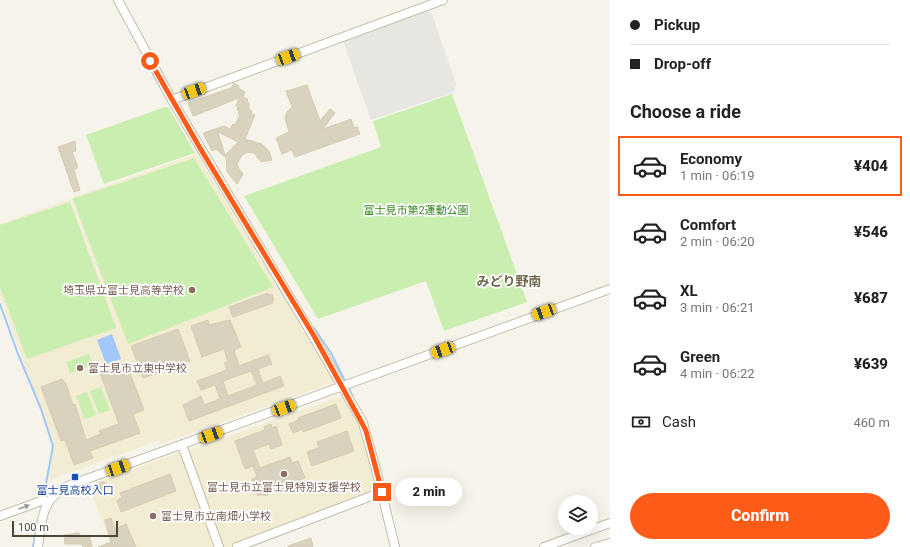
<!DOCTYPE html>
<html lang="en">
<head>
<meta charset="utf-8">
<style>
  body { margin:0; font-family:Roboto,"Noto Sans JP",sans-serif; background:#f2f2f2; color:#222; height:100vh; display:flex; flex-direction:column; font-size:15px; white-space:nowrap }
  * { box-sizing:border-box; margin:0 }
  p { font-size:13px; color:#767676 }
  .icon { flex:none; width:22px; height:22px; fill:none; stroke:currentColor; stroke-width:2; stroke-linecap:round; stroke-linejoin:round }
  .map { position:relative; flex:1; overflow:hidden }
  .side { display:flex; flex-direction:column; background:#fff; width:300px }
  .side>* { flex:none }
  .banner { display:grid; align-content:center; height:88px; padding:0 20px; background:#fff }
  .fabs { position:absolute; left:558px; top:495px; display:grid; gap:8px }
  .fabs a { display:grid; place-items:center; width:40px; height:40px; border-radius:50%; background:#fff; box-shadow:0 4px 16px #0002; font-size:20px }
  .scale { position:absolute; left:12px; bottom:10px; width:106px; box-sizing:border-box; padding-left:4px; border:2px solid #4b4637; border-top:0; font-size:11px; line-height:14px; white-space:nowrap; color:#4b4637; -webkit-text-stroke:3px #fff; paint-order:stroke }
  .end { position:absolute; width:18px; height:18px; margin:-9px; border:5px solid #ff5b18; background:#fff; box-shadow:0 0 0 2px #fff }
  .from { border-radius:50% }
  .bubble { position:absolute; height:28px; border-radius:14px; background:#fff; box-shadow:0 4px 16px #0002; font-size:13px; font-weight:800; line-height:28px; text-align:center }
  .car { position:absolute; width:12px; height:24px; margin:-12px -6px; border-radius:5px; box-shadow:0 0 3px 1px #0007; background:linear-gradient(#f5c518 24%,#345 0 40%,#f5c518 0 76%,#345 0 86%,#f5c518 0) }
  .banner b { display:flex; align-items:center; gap:14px; height:38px; font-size:15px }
  .banner b+b { border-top:1px solid #e0e0e0 }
  .banner i { width:10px; height:10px; background:#222 }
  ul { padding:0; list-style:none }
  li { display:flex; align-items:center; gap:12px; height:60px; margin:0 8px 6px; padding:0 12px; border:2px solid transparent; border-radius:0px }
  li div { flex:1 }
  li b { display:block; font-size:15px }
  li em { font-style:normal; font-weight:800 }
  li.selected { border-color:#ff5b18 }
  li>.icon { width:36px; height:36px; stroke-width:1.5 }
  h2 { padding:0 20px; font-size:18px; line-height:48px }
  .pay { display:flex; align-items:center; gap:10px; height:44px; padding:0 20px; font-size:15px }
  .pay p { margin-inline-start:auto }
  .cta { display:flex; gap:8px; margin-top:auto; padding:8px 20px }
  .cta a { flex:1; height:46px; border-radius:24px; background:#ff5b18; color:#fff; font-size:16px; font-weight:800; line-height:46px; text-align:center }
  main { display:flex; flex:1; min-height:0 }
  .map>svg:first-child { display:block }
</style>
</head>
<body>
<main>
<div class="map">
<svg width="610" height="547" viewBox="0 0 610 547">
  <rect width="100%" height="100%" fill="#f6f4ea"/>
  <g fill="#f1ecd2">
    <path d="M197,154L335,382L161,444L71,198Z"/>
    <path d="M70,199L160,440L50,480L49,478L54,446L0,296V224Z"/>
    <path d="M342,396L362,433L378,492L229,547H221L187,451Z"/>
    <path d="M180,452L217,547H112L89,486Z"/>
  </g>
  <g fill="#c9eeaf">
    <path d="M452,94L527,302L444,331L426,281L318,319L244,196L381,147L373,121Z"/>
    <path d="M165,107L169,108L195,153L104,184L86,135Z"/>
    <path d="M194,158L273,287L128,344L73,199Z"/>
    <path d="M70,202L116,328L27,359L0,287V225Z"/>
    <path d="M89,354L93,365L70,373L66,362Z"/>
    <path d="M101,387L110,410L99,414L90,391Z"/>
    <path d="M87,392L96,415L85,419L76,396Z"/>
  </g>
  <path fill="#e8e6e1" d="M428,11L431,12L456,83L454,92L371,120L343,41Z"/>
  <path fill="#a1c8f8" d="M112,334L121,359L106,364L97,340Z"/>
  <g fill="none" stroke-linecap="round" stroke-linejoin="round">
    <g stroke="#a1c8f8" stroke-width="2">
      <path d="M153,74L161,88"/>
      <path d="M196,148L206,163"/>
      <path d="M277,284L304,328"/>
      <path d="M0,304L18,354L41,409L53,446L43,500"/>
      <path d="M310,328H314L331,353L346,383"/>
      <path d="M348,387L353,397"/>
      <path d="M360,410L367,424"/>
      <path d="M396,536L399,547"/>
      <path d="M33,547L38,521"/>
    </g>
  </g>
  <g fill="#d9d2be" stroke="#d5ccb0" fill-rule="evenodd">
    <path d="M234,83L239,86L238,88L245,92L243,97L248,99L247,102L249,103V110L252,111L251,114L255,115L245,139L262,144L269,151L272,160L261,162L254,153L247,152L242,155L237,164L239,169L243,174L237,184L227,172L226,158L216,149L212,151L203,133L224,126L230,129L233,124L235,125L240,115L238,114L239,111L237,110L238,107L236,106L239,98L196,115L193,116L188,103L231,88ZM218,132L238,142L225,155Z"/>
    <path d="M307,85L320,121L330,109L335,113L323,129L351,119L354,128L357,127L360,134L295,157L292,150L282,154L276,138L289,132L285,118L287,112L292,107L286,91Z"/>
    <path d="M75,141L76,151L72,152L78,167L74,170L80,190L74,192L58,147Z"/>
    <path d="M268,293L269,295L272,294L274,300L272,301L273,303L233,317L229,307Z"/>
    <path d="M208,320L209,325L230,320L241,347L234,350L239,366L268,355L272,364L258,369L263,383L280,376L284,386L189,421L183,405L201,396L204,405L220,399L215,385L201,390L197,381L227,370L224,363L228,362L224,349L202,357L191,326ZM251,371L257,385L228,396L223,381Z"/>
    <path d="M178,329L190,361L143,378L131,346Z"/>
    <path d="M126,363L144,410L133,414L140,433L90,451L93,458L74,465L65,440L61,441L41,387L62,379L66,384L73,405L75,404L86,440L101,434L99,431L119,424L100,373Z"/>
    <path d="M336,404L341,418L303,432V429L293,433L289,424L299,420L298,418Z"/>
    <path d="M271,424L272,428L276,426L282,445L271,449L269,444L253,450L260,468L290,457L292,463L298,461L305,478L299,480L300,484L283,491L281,487L269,491L270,494L264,496L263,494L258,496L252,479L257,477L253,466L245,469L235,441L265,430L264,427Z"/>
    <path d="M347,431L354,451L312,466L307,452L319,448L317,442Z"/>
    <path d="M170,474L176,491L121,512L117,500L122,498L120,493Z"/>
    <path d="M102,482H105L107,489L94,493L91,486Z"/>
    <path d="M111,518L115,529L126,524L136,547H98L111,542L105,520Z"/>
    <path d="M79,533L80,537L89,535L92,547H83L82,544H65L64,535Z"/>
    <path d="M311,538L313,547H288V546Z"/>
  </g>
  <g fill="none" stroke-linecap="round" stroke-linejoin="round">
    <g stroke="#c3beab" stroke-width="10">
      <g id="minor">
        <path d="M118,0L172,100L313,336L363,423L376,469L395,547"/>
        <path d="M172,100L443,0"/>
        <path d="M182,445L219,547"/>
        <path d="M0,516L41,501H48"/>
        <path d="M38,547C42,519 41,498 70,485L610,289"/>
        <path d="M237,547L382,492"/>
        <path d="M544,547L610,523"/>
        <path d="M595,547L610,543"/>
      </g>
    </g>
    <use href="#minor" stroke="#fff" stroke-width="8"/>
  </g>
  <defs><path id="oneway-solid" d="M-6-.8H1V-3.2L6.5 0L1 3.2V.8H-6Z"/></defs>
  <use fill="#9c9991" href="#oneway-solid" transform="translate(24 507) rotate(-20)"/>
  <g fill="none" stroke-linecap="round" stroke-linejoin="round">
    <path stroke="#ff5b18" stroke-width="5" d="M150,61L200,148L314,336L362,423L366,431L382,492"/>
  </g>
  <g fill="#8d6e63" stroke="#fff" stroke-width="1.5">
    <circle cx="192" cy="290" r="4"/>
    <circle cx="80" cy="368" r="4"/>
    <circle cx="284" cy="474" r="4"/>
    <circle cx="153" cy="516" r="4"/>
  </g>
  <rect fill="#1a4fb4" stroke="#fff" stroke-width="1.5" x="71" y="473" width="8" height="8" rx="2"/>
  <g text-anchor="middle" stroke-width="3.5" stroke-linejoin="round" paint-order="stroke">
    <g font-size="11" fill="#398522" stroke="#fff">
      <text x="416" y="214">富士見市第2運動公園</text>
    </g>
    <g font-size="11" fill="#785e54" stroke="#fff" text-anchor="start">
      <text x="184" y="294" text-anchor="end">埼玉県立富士見高等学校</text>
      <text x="88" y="372">富士見市立東中学校</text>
      <text x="284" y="491" text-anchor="middle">富士見市立富士見特別支援学校</text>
      <text x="161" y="520">富士見市立南畑小学校</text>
    </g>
    <g font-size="11" fill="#164399" stroke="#fff">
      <text x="75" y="494">富士見高校入口</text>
    </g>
    <g font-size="13" font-weight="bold" fill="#6f664d" stroke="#fff">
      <text x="509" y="286">みどり野南</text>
    </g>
  </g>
</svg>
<div class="fabs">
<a><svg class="icon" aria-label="layers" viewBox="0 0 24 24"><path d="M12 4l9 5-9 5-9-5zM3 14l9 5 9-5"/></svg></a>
</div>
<div class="scale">100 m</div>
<i class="end from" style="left:150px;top:61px"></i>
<i class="end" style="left:382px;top:492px"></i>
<div class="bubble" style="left:396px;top:478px;width:66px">2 min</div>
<i class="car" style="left:288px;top:57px;rotate:70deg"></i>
<i class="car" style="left:194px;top:91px;rotate:70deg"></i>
<i class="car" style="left:544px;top:312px;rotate:250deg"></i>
<i class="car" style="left:443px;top:350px;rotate:250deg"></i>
<i class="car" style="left:284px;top:408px;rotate:70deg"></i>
<i class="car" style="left:211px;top:435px;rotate:70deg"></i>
<i class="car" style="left:118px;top:468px;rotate:71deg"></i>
</div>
<section class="side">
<div class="banner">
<b><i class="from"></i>Pickup</b>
<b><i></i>Drop-off</b>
</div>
<h2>Choose a ride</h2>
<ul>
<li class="selected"><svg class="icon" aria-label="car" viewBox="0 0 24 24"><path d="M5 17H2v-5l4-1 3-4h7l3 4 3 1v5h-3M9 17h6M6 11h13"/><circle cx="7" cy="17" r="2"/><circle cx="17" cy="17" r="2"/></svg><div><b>Economy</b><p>1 min · 06:19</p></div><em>¥404</em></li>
<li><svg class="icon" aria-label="car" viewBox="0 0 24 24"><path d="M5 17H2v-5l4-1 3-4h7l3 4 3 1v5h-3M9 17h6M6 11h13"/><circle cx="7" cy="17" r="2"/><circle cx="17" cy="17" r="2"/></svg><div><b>Comfort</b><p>2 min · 06:20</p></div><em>¥546</em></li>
<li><svg class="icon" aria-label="car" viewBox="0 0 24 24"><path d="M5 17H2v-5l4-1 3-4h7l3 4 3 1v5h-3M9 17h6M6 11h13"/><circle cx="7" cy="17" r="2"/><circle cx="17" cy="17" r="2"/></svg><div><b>XL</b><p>3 min · 06:21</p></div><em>¥687</em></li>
<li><svg class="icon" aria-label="car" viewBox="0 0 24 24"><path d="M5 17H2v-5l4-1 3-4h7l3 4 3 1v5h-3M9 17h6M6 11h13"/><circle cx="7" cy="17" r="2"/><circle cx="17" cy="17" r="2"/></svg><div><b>Green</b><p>4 min · 06:22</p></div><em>¥639</em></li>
</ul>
<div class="pay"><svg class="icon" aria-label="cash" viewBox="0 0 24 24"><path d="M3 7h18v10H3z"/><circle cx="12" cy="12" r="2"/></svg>Cash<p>460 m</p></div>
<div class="cta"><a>Confirm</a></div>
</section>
</main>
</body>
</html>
